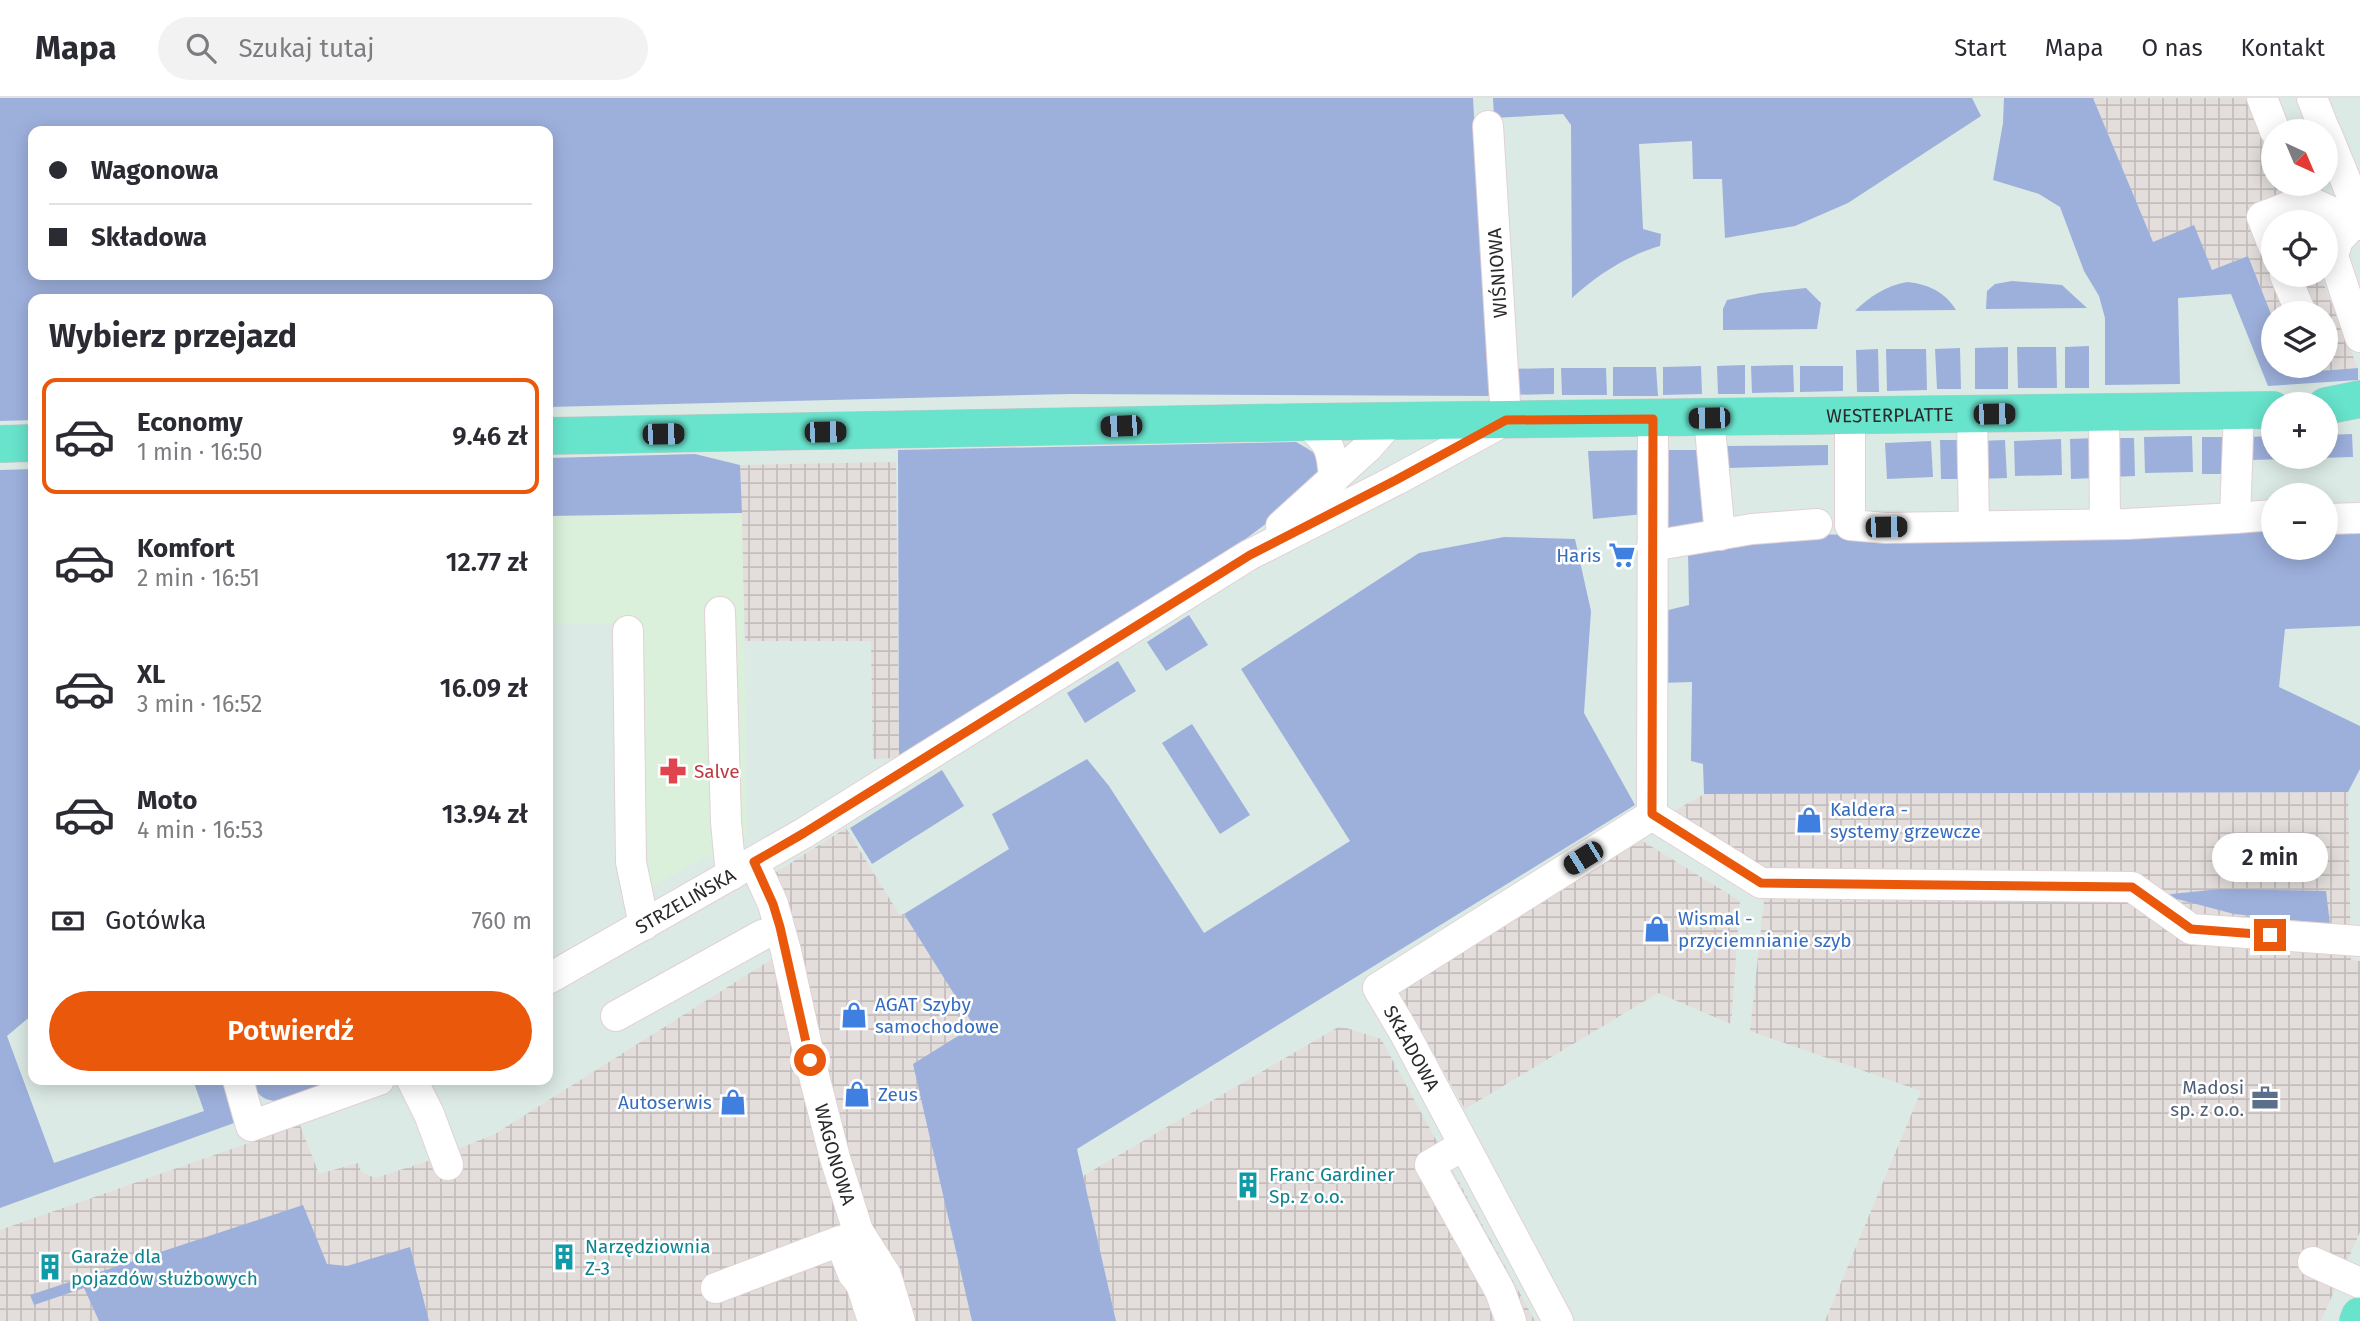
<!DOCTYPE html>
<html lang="pl">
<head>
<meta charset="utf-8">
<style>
  body { margin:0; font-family:"Fira Sans",sans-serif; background:#f2f2f3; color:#2b2b33; height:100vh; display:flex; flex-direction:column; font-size:26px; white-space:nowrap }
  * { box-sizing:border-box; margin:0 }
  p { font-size:23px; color:#7c7c81 }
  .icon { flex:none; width:38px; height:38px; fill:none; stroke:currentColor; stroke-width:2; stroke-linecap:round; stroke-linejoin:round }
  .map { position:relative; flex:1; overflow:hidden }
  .side { position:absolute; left:28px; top:196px; width:525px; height:791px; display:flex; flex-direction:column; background:#fff; border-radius:14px; box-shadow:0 4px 18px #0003 }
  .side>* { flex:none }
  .banner { position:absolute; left:28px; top:28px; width:525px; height:154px; border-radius:14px; box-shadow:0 4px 18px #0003; display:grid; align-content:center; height:154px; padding:0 21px; background:#fff }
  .needle { width:46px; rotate:136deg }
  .controls { position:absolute; left:2261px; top:21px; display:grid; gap:14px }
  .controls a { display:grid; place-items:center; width:77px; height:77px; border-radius:50%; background:#fff; box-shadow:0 4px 18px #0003; font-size:35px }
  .end { position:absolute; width:32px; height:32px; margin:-16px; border:9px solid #ea580c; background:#fff; box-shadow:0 0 0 4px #fff }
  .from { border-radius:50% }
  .bubble { position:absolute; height:49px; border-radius:24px; background:#fff; box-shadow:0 4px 18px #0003; font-size:23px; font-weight:600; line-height:49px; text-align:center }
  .car { position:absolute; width:21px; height:42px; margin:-21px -10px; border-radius:9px; box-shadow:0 0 5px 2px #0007; background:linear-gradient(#222 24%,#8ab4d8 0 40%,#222 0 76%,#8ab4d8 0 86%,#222 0) }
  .banner b { display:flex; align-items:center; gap:24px; height:66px; font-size:26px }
  .banner b+b { border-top:2px solid #e1e1e2 }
  .banner i { width:18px; height:18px; background:#2b2b33 }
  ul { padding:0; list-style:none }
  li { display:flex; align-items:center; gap:21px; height:116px; margin:0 14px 10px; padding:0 7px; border:4px solid transparent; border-radius:14px }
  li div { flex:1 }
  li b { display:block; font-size:26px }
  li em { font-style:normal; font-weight:600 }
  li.selected { border-color:#ea580c }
  li>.icon { width:63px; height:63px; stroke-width:1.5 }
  h2 { padding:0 21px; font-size:32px; line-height:84px }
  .pay { display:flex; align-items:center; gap:18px; height:77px; padding:0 21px; font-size:26px }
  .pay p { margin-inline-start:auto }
  .button { display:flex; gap:14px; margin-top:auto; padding:14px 21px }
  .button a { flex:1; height:80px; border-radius:42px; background:#ea580c; color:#fff; font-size:28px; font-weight:600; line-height:80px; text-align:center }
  header { display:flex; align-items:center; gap:42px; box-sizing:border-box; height:98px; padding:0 35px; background:#fff; border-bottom:2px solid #e1e1e2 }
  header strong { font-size:33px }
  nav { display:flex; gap:38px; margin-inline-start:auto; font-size:24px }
  .search { width:490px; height:63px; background:#f2f2f3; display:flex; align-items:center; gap:18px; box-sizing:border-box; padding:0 24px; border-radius:38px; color:#7c7c81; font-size:26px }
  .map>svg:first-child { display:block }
</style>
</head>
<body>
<header>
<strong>Mapa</strong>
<div class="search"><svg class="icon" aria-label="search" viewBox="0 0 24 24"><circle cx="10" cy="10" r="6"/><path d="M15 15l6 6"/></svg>Szukaj tutaj</div>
<nav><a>Start</a><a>Mapa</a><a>O nas</a><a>Kontakt</a></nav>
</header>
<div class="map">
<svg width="2360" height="1223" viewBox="0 0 2360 1223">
  <defs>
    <pattern id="industrial-grid" width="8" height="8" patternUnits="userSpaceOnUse" patternTransform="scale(1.75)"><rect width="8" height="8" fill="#e3dedc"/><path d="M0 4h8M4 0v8" fill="none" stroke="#c3bebd"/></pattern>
  </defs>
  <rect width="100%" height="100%" fill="#dceae5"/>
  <g fill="url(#industrial-grid)">
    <path d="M2093,0H2247L2273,63V86H2282L2298,124H2273V177H2320L2358,270L2294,275L2292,268H2326V215H2273V221L2248,158L2212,172L2153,145Z"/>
    <path d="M896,364L899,660L873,661L871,543H745L740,367Z"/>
    <path d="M2348,694L2351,862L2360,863V1134L2321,1223H1825L1921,993L1750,933L1767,775L1671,715L1704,696Z"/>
    <path d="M846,730L899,816H905L974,929L914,966L972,1223H0V1132L300,1027L319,1076L358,1065L361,1074L375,1080L428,1063L495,1036L783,854L753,789Z"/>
    <path d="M1636,739L1740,803L1731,926L1658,895L1465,1011L1397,891Z"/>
    <path d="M1340,928L1381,941L1535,1223H1116L1083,1078Z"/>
  </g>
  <path fill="#daf0da" d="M742,415L747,736L733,748L704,760L621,805L612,526H548V418Z"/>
  <g fill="#9db0dc" fill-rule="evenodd">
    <path d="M0,0H1473L1490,298L1071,296L548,309V201H33V322L0,323ZM33,33H548V177H33Z"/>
    <path d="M1493,0H1972L1981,18L1848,105L1795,128L1725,140L1722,81H1693L1692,43L1639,46L1643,131L1661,136L1660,148C1628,157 1597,177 1572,200L1571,27L1563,16L1494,20Z"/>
    <path d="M2004,0H2093L2153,144L2194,127L2212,172L2248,158L2273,221V268H2292L2295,275L2358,270V282L2268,288L2231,196L2178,200L2180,286L2105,287V220L2099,198L2084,173L2060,109L2039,96L1993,82L2003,25Z"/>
    <path d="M2012,183L2062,187L2087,210L1986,211L1987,193L1995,186Z"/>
    <path d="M1907,184C1928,186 1945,194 1956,212L1855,213C1870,198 1886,188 1907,184Z"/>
    <path d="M1806,190L1821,205L1817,231L1723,232V211L1727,202L1761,195Z"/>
    <path d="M2089,248V290H2065V249Z"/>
    <path d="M2008,249V291H1975V250Z"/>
    <path d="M2017,249H2056L2057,290H2018Z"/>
    <path d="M1960,250L1961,291H1937L1935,251Z"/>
    <path d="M1878,251L1879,294H1857L1856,252Z"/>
    <path d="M1886,251H1926L1927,292L1887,293Z"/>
    <path d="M1745,267V296H1718L1717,268Z"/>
    <path d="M1793,267L1794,294L1752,295L1751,268Z"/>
    <path d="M1701,268L1702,296L1663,297V269Z"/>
    <path d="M1800,268H1843V293L1800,294Z"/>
    <path d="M1613,269H1656L1658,298H1613Z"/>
    <path d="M1554,270V296L1508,297L1507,271Z"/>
    <path d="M1561,270H1606L1607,297H1562Z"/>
    <path d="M2352,336L2353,359L2250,362L2249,339L2273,338V359H2326V337Z"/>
    <path d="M2192,338L2193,374L2145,375L2144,339Z"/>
    <path d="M2202,339H2228L2227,376H2202Z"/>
    <path d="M2095,340L2096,380L2071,381L2070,341Z"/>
    <path d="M2110,340H2134L2135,378L2110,379Z"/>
    <path d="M2061,341L2062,377L2015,378L2014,343Z"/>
    <path d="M1940,342H1967V381H1941Z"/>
    <path d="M2005,342L2007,380L1980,381L1978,343Z"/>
    <path d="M1931,343L1933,379L1887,381L1885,345Z"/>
    <path d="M1296,344C1313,354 1321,355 1319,377L1279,416L1228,454L899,660L898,352Z"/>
    <path d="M1828,347V367L1727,370L1725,348Z"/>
    <path d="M1644,352V416L1593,421L1588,353Z"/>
    <path d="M1662,352H1703L1708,426L1661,433Z"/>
    <path d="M695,356L740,367L742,415L548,418V360Z"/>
    <path d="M33,371V916L7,938L54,1065L204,1013L193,982H222L234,1025L0,1110V372Z"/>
    <path d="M2273,426V450H2326V427L2360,429V528L2285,531L2279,589L2360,628V671L2348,694L1704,696L1703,666L1691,663L1692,584L1660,585V514L1689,507L1688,453L1811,436L1895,438Z"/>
    <path d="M1504,439L1575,441L1591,513L1584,615L1635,707L1077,1051L1116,1223H972L913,966L974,928L904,816L1009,751L992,716L1087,661L1109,688L1204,835L1350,743L1241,571L1419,455Z"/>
    <path d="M1189,517L1208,547L1166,573L1147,544Z"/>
    <path d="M1118,563L1136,593L1085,625L1067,595Z"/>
    <path d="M1192,626L1250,717L1220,736L1162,645Z"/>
    <path d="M942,672L964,708L872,766L850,730Z"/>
    <path d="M2220,791L2326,793L2330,826L2234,816L2162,797Z"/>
    <path d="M253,982H342C317,991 260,1024 253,982Z"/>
    <path d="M303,1107L327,1166L347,1168L410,1149L429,1223H99L84,1190L34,1207L30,1197Z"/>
  </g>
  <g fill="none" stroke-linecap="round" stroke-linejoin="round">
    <g stroke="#e1d1d4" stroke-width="32">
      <g id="minor">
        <path d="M2262,0L2275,33"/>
        <path d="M2312,0L2325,33"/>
        <path d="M2326,34L2352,98L2355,124L2338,142L2333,158L2360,239"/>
        <path d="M2295,86L2306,102L2360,127"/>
        <path d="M2273,147L2262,119L2306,102"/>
        <path d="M2285,177L2301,215"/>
        <path d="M2239,312L2235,420L2273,417"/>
        <path d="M2104,314L2105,426"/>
        <path d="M1972,316L1974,428"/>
        <path d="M1850,319V427L1886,430L2127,426L2235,420"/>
        <path d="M1709,320L1720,437"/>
        <path d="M1306,324C1330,345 1332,350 1334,381"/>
        <path d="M2326,421L2360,420"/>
        <path d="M1281,428L1367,350L1390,324"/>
        <path d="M1652,448L1752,431L1817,426"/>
        <path d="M720,514L726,724L731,777"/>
        <path d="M628,533L631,764L644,827"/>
        <path d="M1652,717L1761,785L2132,789L2191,831L2360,843"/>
        <path d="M1652,717L1653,321"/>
        <path id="s1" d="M754,764L773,806L786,853L810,962L835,1060L858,1133L886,1177L900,1223"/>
        <path id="s2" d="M548,881L804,735L1249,457L1396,382L1506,322L1488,28"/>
        <path d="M616,918L762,837"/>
        <path d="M238,982L251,1028L379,982"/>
        <path d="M412,982L429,1016L448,1067"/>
        <path d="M1464,1047L1430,1067L1500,1193L1511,1223"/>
        <path d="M2313,1164L2360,1185"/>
        <path d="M716,1190L840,1143L853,1176L861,1186L873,1223"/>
        <path d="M1558,1223L1404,934L1378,890L1652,717"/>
      </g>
    </g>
    <g stroke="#c7c7c7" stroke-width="38">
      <g id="major">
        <path d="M2326,308L2360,301"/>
        <path id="s3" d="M548,338L1306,324L2273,312"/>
        <path d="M0,346L33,345"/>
        <path d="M2358,1223L2360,1218"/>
      </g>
    </g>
    <use href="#minor" stroke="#fff" stroke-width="30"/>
    <use href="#major" stroke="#68e3cc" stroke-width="37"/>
  </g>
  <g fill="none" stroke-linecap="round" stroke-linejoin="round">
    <path stroke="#ea580c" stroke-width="9" d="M810,962L780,829L773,806L754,764L804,735L1250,457L1396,382L1506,322L1653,321L1652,716L1761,785L2132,789L2191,831L2270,837"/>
  </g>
  <defs>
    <g id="supermarket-bare" transform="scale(2.1)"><path d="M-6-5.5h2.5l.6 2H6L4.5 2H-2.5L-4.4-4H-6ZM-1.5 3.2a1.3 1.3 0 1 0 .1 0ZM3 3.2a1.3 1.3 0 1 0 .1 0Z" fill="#3f7fe0" stroke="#fff" stroke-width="2.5" paint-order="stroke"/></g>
    <g id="pharmacy-bare" transform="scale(2.1)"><path d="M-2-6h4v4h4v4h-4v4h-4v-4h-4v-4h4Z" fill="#e0444e" stroke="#fff" stroke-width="2.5" paint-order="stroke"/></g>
    <g id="shop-bare" transform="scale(2.1)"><path d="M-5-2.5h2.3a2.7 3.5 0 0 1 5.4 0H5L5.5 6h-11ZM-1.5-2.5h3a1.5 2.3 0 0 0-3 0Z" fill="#3f7fe0" stroke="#fff" stroke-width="2.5" paint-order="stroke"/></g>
    <g id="office-bare" transform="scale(2.1)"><path d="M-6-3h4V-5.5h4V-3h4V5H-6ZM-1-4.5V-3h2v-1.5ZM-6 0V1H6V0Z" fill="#5c6f8a" stroke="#fff" stroke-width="2.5" paint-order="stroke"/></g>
    <g id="building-bare" transform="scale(2.1)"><path d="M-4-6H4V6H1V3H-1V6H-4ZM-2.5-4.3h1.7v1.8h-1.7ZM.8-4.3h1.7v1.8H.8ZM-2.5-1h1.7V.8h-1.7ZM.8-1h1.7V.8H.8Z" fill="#0f9aa8" stroke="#fff" stroke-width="2.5" paint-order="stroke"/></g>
  </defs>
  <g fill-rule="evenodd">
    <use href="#supermarket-bare" x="1622" y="457"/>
    <use href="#pharmacy-bare" x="673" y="673"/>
    <use href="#shop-bare" x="1809" y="722"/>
    <use href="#shop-bare" x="1657" y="831"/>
    <use href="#shop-bare" x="854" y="917"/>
    <use href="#shop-bare" x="857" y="996"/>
    <use href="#office-bare" x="2265" y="1000"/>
    <use href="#shop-bare" x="733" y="1004"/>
    <use href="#building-bare" x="1248" y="1087"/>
    <use href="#building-bare" x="564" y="1159"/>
    <use href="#building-bare" x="50" y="1169"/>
  </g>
  <g text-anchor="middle" stroke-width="5" stroke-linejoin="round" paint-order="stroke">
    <g font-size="19" fill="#292929" stroke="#fff">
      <text transform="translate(1497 175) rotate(-94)" y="7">WIŚNIOWA</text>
      <text dy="7" stroke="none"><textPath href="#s3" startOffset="1342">WESTERPLATTE</textPath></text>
      <text dy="7" stroke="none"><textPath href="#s2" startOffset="158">STRZELIŃSKA</textPath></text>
      <text transform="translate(1412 950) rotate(61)" y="7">SKŁADOWA</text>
      <text dy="7" stroke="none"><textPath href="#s1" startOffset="304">WAGONOWA</textPath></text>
    </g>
    <g font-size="19" fill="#366cbe" stroke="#fff" text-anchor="start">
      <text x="1601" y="464" text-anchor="end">Haris</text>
      <text x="1830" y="718">Kaldera -<tspan x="1830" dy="22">systemy grzewcze</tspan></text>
      <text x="1678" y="827">Wismal -<tspan x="1678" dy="22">przyciemnianie szyb</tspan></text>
      <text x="875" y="913">AGAT Szyby<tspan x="875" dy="22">samochodowe</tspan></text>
      <text x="878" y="1003">Zeus</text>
      <text x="712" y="1011" text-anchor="end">Autoserwis</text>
    </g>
    <g font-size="19" fill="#be3a42" stroke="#fff" text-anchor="start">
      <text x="694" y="680">Salve</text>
    </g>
    <g font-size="19" fill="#4e5e75" stroke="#fff" text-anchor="end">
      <text x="2244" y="996">Madosi<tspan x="2244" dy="22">sp. z o.o.</tspan></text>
    </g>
    <g font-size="19" fill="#0d838f" stroke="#fff" text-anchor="start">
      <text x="1269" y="1083">Franc Gardiner<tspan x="1269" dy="22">Sp. z o.o.</tspan></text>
      <text x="585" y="1155">Narzędziownia<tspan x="585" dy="22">Z-3</tspan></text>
      <text x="71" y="1165">Garaże dla<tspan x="71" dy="22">pojazdów służbowych</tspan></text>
    </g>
  </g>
</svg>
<div class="controls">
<a><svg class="needle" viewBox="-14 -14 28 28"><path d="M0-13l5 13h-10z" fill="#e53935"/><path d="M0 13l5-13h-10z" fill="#7c7c81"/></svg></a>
<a><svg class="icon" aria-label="locate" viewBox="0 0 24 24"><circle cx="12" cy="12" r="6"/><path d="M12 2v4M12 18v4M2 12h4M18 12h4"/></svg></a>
<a><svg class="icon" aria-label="layers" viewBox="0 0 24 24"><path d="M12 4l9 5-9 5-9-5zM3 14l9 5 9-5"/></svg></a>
<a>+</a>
<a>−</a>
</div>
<i class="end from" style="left:810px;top:962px"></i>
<i class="end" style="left:2270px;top:837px"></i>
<div class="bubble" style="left:2212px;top:735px;width:116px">2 min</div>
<i class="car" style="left:1994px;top:316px;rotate:89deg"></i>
<i class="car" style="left:1709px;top:320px;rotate:269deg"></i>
<i class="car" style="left:1121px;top:328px;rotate:268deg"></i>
<i class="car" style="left:825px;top:334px;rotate:89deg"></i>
<i class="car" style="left:663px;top:336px;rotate:89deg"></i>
<i class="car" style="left:1886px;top:429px;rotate:89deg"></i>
<i class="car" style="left:1583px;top:760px;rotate:238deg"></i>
<div class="banner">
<b><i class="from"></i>Wagonowa</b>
<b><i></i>Składowa</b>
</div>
<section class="side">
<h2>Wybierz przejazd</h2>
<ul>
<li class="selected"><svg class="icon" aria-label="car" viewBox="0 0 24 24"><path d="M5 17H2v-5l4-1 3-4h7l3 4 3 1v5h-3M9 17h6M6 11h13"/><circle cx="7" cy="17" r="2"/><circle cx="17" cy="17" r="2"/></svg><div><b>Economy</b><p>1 min · 16:50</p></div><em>9.46 zł</em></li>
<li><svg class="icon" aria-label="car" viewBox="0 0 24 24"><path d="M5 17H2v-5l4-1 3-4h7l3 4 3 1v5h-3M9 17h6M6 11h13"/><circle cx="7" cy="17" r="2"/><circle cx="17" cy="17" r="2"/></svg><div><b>Komfort</b><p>2 min · 16:51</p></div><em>12.77 zł</em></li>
<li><svg class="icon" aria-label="car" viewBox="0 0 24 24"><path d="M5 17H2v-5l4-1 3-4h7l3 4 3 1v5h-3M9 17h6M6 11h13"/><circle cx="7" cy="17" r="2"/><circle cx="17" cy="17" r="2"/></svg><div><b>XL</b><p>3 min · 16:52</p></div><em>16.09 zł</em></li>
<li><svg class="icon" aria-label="car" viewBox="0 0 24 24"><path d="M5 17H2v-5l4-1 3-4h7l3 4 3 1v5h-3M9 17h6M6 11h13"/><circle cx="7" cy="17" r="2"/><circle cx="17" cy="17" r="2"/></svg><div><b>Moto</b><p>4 min · 16:53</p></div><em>13.94 zł</em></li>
</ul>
<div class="pay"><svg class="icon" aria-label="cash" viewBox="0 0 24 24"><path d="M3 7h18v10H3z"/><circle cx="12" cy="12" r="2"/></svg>Gotówka<p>760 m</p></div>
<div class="button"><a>Potwierdź</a></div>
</section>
</div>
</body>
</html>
